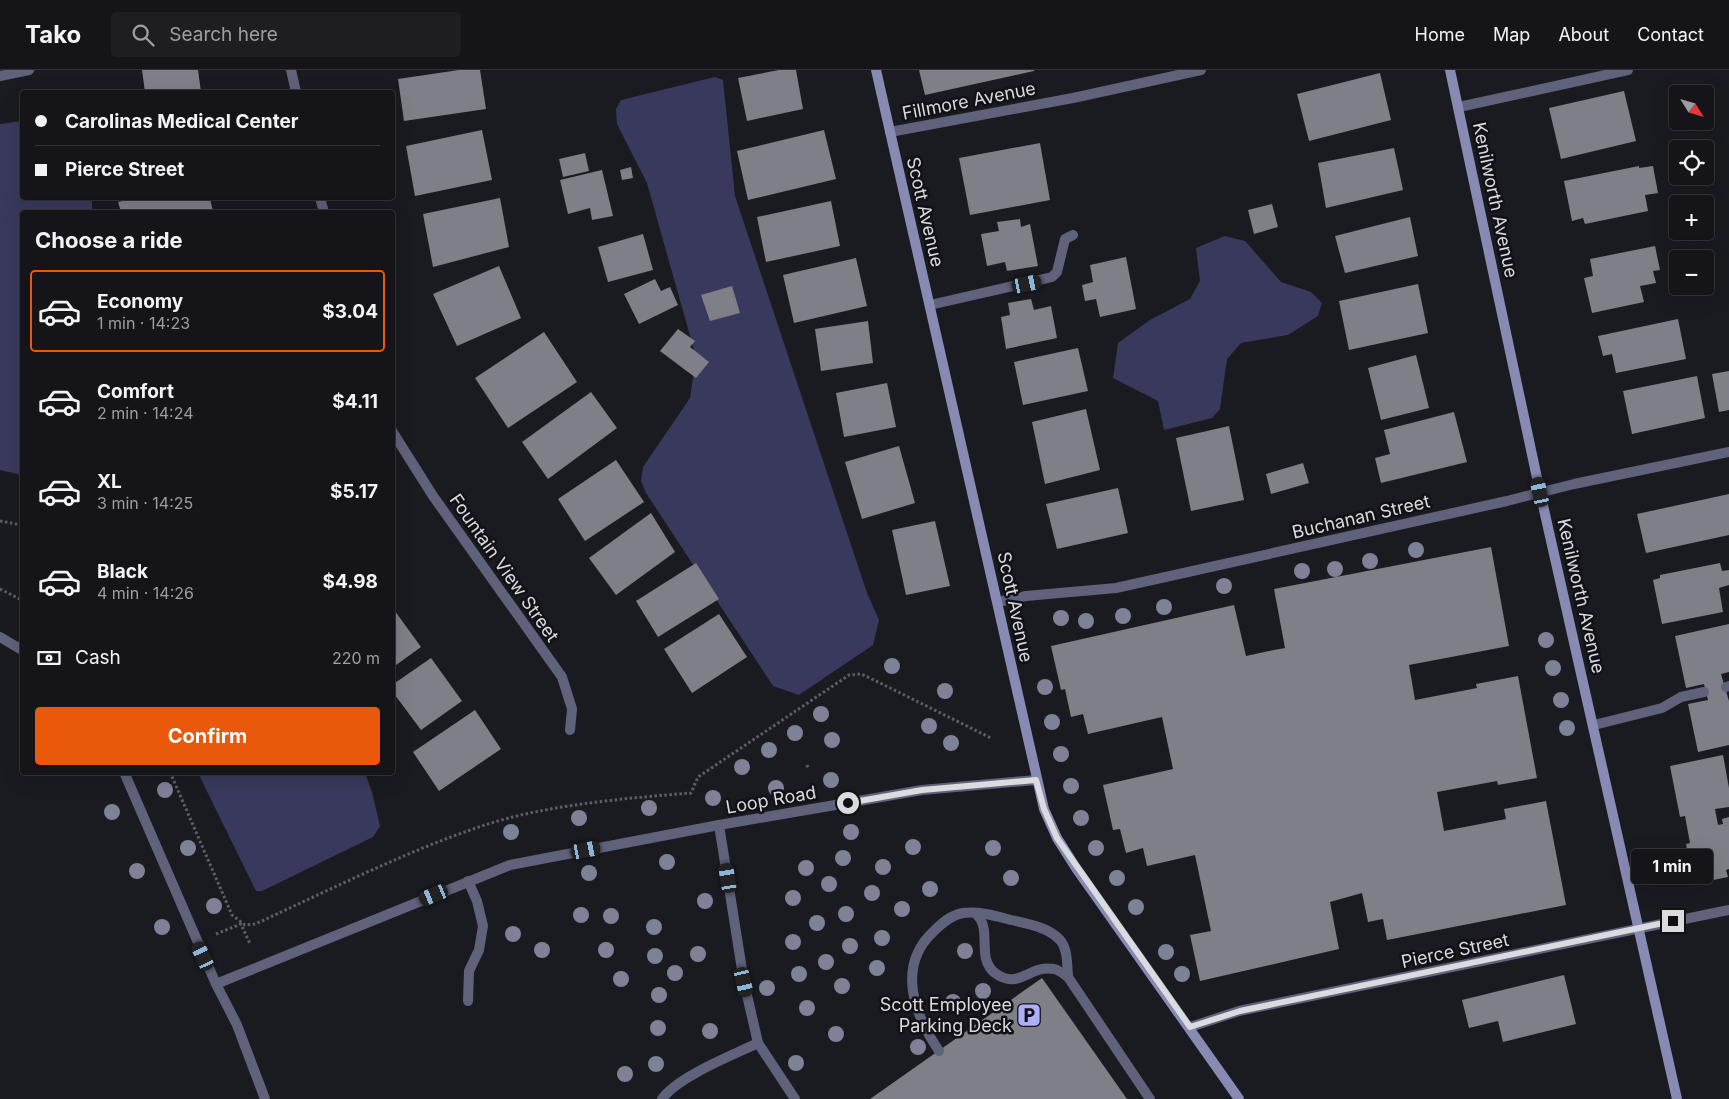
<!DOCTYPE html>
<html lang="en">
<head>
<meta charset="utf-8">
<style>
  body { margin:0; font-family:Inter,sans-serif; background:#1d1d22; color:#f1f3f6; height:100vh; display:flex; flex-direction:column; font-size:19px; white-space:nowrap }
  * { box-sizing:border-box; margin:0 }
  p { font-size:16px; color:#9d9ea2 }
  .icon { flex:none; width:28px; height:28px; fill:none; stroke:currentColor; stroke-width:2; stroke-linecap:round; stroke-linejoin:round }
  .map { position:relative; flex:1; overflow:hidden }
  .side { position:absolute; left:20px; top:140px; width:375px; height:565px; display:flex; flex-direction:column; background:#141419; border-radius:5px; box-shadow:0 5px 20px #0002,0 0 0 1px #333338 }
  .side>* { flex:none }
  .hud { position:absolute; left:20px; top:20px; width:375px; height:110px; border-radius:5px; box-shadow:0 5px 20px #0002,0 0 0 1px #333338; display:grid; align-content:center; height:110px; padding:0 15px; background:#141419 }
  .needle { width:32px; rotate:127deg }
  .fabs { position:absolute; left:1669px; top:15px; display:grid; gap:10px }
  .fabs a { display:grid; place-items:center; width:45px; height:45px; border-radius:5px; background:#141419; box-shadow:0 5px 20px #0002,0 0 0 1px #333338; font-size:25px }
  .end { position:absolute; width:22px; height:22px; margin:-11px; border:6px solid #dadbdf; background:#111; box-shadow:0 0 0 2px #111 }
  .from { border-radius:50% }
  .bubble { position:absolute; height:35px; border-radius:5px; background:#141419; box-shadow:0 5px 20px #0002,0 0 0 1px #333338; font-size:16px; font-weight:700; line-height:35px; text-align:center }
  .car { position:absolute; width:15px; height:30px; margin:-15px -8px; border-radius:6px; box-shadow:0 0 4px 1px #0007; background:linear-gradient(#222 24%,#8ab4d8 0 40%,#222 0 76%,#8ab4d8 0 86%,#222 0) }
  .hud b { display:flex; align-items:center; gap:18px; height:48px; font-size:19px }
  .hud b+b { border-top:1px solid #333338 }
  .hud i { width:12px; height:12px; background:#f1f3f6 }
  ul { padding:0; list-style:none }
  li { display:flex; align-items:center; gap:15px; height:82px; margin:0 10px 8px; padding:0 5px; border:2px solid transparent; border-radius:5px }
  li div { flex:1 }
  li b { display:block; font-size:19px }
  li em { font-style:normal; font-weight:700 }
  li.current { border-color:#ea580c }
  li>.icon { width:45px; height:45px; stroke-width:1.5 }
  h2 { padding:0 15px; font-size:22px; line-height:60px }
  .pay { display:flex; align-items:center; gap:12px; height:55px; padding:0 15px; font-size:19px }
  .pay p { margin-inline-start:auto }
  .action { display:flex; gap:10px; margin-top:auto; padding:10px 15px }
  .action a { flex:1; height:58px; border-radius:5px; background:#ea580c; color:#fff; font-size:20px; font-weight:700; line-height:58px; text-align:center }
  header { display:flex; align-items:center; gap:30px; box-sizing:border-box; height:70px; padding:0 25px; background:#141419; border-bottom:1px solid #333338 }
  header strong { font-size:24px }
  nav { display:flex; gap:28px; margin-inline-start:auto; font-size:18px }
  .search { width:350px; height:45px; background:#1d1d22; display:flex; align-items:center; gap:12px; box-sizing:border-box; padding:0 18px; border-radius:5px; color:#9d9ea2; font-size:19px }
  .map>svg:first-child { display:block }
</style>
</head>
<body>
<header>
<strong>Tako</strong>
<div class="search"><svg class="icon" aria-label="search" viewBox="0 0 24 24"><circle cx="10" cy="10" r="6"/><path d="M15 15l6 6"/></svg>Search here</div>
<nav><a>Home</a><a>Map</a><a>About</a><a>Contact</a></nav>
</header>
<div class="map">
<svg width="1729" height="1029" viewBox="0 0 1729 1029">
  <rect width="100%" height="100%" fill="#1a1a21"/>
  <g fill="#39395d">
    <path d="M715,7L723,10L735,126L867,523L879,550L873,575L799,625L773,616L646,423L641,411L643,397L690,328L696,287L647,113L617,54L616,39L621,30Z"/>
    <path d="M22,51V128H92V142H22V405L0,400V54Z"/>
    <path d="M1225,166L1245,171L1281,212L1311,222L1322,233L1318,246L1288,265L1241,273L1227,289L1220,339L1212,348L1164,360L1158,331L1113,308L1118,273L1150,250L1190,229L1200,211L1196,178Z"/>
    <path d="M198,703H365L372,722L380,756L373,767L262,821H256Z"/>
  </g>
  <g fill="#7f7f88">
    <path d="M142,0H198L201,22H145Z"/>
    <path d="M459,0H480L486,39L404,51L398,9Z"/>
    <path d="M779,0H796L803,39L747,51L738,8Z"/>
    <path d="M919,0H1034V1L925,25Z"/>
    <path d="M1380,3L1391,50L1309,71L1297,24Z"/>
    <path d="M1624,21L1636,71L1561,89L1549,38Z"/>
    <path d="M482,60L492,110L415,126L406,76Z"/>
    <path d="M824,60L836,109L748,130L737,81Z"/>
    <path d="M1040,73L1050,130L970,145L959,88Z"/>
    <path d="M1394,78L1403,120L1326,138L1318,93Z"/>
    <path d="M585,83L589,101L563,107L559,89Z"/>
    <path d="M1639,96V98L1653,96L1658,123L1645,125L1648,141L1585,154L1583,148L1572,151L1564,111Z"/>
    <path d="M631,97L633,108L622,110L620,100Z"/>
    <path d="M602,100L613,146L592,150L590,138L568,144L560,110Z"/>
    <path d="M137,128H210L213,142H121L118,132Z"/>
    <path d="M500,128L509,177L433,197L423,144Z"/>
    <path d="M831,131L840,176L766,192L757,147Z"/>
    <path d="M1272,134L1278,157L1254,164L1248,140Z"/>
    <path d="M1410,147L1418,186L1345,203L1335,166Z"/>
    <path d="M1020,149L1021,157L1030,154L1038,196L1007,201L1005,192L987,196L981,164L999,161L997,152Z"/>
    <path d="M643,164L653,200L608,212L598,177Z"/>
    <path d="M1655,176L1660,200L1653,201L1656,213L1640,216L1644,232L1592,243L1584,208L1593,206L1590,189Z"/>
    <path d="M1126,187L1136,239L1100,247L1096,229L1085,231L1082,215L1093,212L1090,195Z"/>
    <path d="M856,188L867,236L794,253L783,205Z"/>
    <path d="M499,196L521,248L457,276L433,224Z"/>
    <path d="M655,209L661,221L670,217L678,235L639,254L624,224Z"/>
    <path d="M1418,214L1428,263L1349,280L1339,231Z"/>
    <path d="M732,216L740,243L710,251L701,225Z"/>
    <path d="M1031,229L1034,240L1051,236L1057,268L1006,279L1001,247L1010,245L1008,233Z"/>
    <path d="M1678,249L1686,289L1616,303L1612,284L1603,286L1598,266Z"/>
    <path d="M868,251L873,293L821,301L815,259Z"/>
    <path d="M678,259L695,271L690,277L709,292L696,308L660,281Z"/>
    <path d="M544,262L577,312L508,358L475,308Z"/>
    <path d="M1078,278L1088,321L1023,335L1014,292Z"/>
    <path d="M1416,285L1429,338L1381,350L1368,298Z"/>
    <path d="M1729,301V340L1719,342L1712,304Z"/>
    <path d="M1697,306L1705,348L1632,364L1623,321Z"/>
    <path d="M887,313L896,357L844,367L836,323Z"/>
    <path d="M591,322L617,358L548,409L522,372Z"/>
    <path d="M1086,339L1100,400L1045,414L1032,352Z"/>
    <path d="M1454,342L1467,392L1381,413L1375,388L1390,384L1384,360Z"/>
    <path d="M1229,356L1244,430L1191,441L1176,368Z"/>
    <path d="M899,376L915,433L862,449L845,392Z"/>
    <path d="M616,390L644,432L585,471L558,429Z"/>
    <path d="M1303,393L1309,413L1271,424L1266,404Z"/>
    <path d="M1118,418L1128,463L1057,479L1046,434Z"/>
    <path d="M1729,424V465L1646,483L1637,444Z"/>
    <path d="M651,443L675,482L616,525L589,488Z"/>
    <path d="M935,451L950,516L906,525L892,460Z"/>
    <path d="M1491,477L1509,576L1409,595L1415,630L1477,618L1476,614L1518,606L1537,708L1498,715L1497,711L1437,722L1444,761L1506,749L1504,739L1546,731L1566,835L1387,870L1383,849L1368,852L1362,823L1330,832L1339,879L1200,911L1190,865L1211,861L1195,785L1147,796L1143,778L1126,783L1120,759L1113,760L1103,715L1173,699L1162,647L1088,664L1083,644L1071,647L1065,619L1061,620L1051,576L1234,535L1246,586L1269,581L1285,578L1274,519Z"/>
    <path d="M696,493L719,529L658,567L636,531Z"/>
    <path d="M1720,493L1722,501L1729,500V515L1719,518L1723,542L1662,554L1653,510L1660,508V505Z"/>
    <path d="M392,537L421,577L392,598Z"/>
    <path d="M719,544L747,587L692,623L664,579Z"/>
    <path d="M1729,554V602L1721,604L1729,631V675L1698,682L1688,634L1708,630L1704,614L1686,618L1675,566Z"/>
    <path d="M431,588L462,631L421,660L392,621V615Z"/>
    <path d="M475,640L501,679L439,721L413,682Z"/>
    <path d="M1723,685L1729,718V737L1715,739L1718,755L1723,754L1722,749L1729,747V799L1726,800L1728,807L1694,814L1686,774L1690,773L1685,746L1680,747L1670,696Z"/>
    <path d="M1564,905L1576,954L1503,972L1498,951L1469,958L1462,930Z"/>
    <path d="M1042,908L1127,1029H870Z"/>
  </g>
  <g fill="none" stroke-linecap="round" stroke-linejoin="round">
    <g stroke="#5e5e64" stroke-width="3" stroke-dasharray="2.5 2.5" stroke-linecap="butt">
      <path d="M0,451L22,455"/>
      <path d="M0,519L22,530"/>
      <path d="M807,695L808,698"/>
      <path d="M170,702L232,845L245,855L255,854C330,820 406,781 485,755C545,735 627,728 691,723L698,707L849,605L861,604L870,608L991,668"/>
      <path d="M216,864L241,854L250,874"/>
    </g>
    <g stroke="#60627b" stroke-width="10">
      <path d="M0,6L29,0"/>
      <path d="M1459,37L1628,0"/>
      <path d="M930,235L1052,207L1057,202L1065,169L1073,165"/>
      <path d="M1726,617L1729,616"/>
      <path d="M1594,655L1662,638L1681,627L1704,622"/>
      <path d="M975,843C994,859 975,887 995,903C1019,921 1030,894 1054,899C1058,900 1064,904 1068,907L1150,1029"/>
      <path d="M468,931L469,901L479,880L483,856L477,831L468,811"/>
      <path d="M939,981C914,944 896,896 934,861C942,853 951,845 963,843C979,841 996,846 1011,850C1028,854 1048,857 1060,870C1068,879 1067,895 1068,907"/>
      <path d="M265,1029L237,955L216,914L510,795L719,755L744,912L758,973L795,1029"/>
      <path d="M662,1029C677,1007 733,985 758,973"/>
    </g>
    <g stroke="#60627b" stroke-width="10">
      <path d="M291,0L296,22"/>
      <path d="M890,62L1073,28L1201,0"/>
      <path d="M320,128L324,142"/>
      <path d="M392,361L433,426L562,607L572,639L570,660"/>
      <path d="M998,532L1026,526L1116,518L1507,431L1574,414L1729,382"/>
      <path d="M0,567L22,580"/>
      <path d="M124,702L216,914"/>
      <path d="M719,755L922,720L1036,710"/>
      <path d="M1190,957L1239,941L1729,840"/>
    </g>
    <g stroke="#888ab4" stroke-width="10">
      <path d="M876,0L1044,739L1057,768L1076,798L1239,1029"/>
      <path d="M1450,0L1540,422L1677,1029"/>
    </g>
  </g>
  <g fill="#7f8197">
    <circle cx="1416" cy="480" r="8"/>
    <circle cx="1370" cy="491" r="8"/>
    <circle cx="1335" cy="499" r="8"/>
    <circle cx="1302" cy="501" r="8"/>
    <circle cx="1224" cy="516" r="8"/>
    <circle cx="1164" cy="537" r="8"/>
    <circle cx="1123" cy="546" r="8"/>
    <circle cx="1061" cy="548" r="8"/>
    <circle cx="1086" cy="551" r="8"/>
    <circle cx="1546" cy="570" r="8"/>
    <circle cx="892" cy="596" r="8"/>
    <circle cx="1553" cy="598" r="8"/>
    <circle cx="1045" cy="617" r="8"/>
    <circle cx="945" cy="621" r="8"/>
    <circle cx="1561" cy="630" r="8"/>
    <circle cx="821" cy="644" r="8"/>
    <circle cx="1052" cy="652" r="8"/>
    <circle cx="929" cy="656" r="8"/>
    <circle cx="1567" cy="658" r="8"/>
    <circle cx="795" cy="663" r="8"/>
    <circle cx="832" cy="670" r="8"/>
    <circle cx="951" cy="673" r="8"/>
    <circle cx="769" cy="680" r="8"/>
    <circle cx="1061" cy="684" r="8"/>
    <circle cx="742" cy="697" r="8"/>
    <circle cx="831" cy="710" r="8"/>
    <circle cx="1071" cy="716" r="8"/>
    <circle cx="776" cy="718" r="8"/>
    <circle cx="165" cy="720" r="8"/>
    <circle cx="713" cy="728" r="8"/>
    <circle cx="649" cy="738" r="8"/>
    <circle cx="112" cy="742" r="8"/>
    <circle cx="579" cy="748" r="8"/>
    <circle cx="1081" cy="748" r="8"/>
    <circle cx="511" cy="762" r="8"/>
    <circle cx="851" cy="762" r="8"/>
    <circle cx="913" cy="777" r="8"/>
    <circle cx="188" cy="778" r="8"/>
    <circle cx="993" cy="778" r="8"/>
    <circle cx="1096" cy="778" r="8"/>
    <circle cx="843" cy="788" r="8"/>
    <circle cx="667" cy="792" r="8"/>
    <circle cx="883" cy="797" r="8"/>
    <circle cx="806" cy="798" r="8"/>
    <circle cx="137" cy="801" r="8"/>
    <circle cx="589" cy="803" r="8"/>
    <circle cx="1011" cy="808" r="8"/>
    <circle cx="1117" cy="808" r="8"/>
    <circle cx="829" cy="814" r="8"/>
    <circle cx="930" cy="819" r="8"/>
    <circle cx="872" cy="823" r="8"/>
    <circle cx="793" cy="828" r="8"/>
    <circle cx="705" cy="831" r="8"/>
    <circle cx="214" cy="836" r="8"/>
    <circle cx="1136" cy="837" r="8"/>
    <circle cx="902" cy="839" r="8"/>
    <circle cx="846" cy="844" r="8"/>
    <circle cx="581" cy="845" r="8"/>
    <circle cx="611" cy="846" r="8"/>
    <circle cx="817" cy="853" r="8"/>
    <circle cx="162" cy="857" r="8"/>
    <circle cx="654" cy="857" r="8"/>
    <circle cx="513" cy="864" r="8"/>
    <circle cx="882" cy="868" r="8"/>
    <circle cx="793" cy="872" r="8"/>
    <circle cx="850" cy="876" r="8"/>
    <circle cx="542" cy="880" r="8"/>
    <circle cx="606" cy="880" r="8"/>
    <circle cx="965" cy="881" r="8"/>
    <circle cx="1166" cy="882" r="8"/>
    <circle cx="698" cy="884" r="8"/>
    <circle cx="655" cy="886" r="8"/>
    <circle cx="826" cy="892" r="8"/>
    <circle cx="877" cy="898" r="8"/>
    <circle cx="675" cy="903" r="8"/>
    <circle cx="799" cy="904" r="8"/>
    <circle cx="1182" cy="904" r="8"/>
    <circle cx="621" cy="909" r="8"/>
    <circle cx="842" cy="916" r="8"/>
    <circle cx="767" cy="918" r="8"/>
    <circle cx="983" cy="921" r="8"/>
    <circle cx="659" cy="925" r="8"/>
    <circle cx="953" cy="932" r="8"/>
    <circle cx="807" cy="938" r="8"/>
    <circle cx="658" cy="958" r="8"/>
    <circle cx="710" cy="961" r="8"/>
    <circle cx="836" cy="964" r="8"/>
    <circle cx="918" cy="977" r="8"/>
    <circle cx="796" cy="993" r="8"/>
    <circle cx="656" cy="994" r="8"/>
    <circle cx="625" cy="1004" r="8"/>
  </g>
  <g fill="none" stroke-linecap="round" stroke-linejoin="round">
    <path stroke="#dadbdf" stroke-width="6" d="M848,733L922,720L1036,710L1044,739L1057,768L1190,957L1240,941L1673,851"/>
  </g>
  <defs>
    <g id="parking-square" transform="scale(1.25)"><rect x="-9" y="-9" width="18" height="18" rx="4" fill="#acaffb" stroke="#111117"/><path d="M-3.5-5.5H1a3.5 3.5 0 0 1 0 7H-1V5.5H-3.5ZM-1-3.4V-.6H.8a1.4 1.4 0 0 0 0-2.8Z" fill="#111"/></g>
  </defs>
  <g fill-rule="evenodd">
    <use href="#parking-square" x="1029" y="945"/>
  </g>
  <g text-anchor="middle" stroke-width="5" stroke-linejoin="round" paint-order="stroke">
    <g font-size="18" fill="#dadbdf" stroke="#111117">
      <text transform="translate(969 31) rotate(-11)" y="6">Fillmore Avenue</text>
      <text transform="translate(1495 130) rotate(78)" y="6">Kenilworth Avenue</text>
      <text transform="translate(925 142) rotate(77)" y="6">Scott Avenue</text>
      <text transform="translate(1361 447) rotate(-13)" y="6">Buchanan Street</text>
      <text transform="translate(504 498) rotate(55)" y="6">Fountain View Street</text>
      <text transform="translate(1581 526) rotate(77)" y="6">Kenilworth Avenue</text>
      <text transform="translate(1015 537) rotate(78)" y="6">Scott Avenue</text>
      <text transform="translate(771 730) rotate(-10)" y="6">Loop Road</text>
      <text transform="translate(1455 881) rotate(-12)" y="6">Pierce Street</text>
    </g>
    <g font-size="18" fill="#dadbdf" stroke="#111117" text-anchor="end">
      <text x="1012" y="941">Scott Employee<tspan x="1012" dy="21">Parking Deck</tspan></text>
    </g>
  </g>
</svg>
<div class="fabs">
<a><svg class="needle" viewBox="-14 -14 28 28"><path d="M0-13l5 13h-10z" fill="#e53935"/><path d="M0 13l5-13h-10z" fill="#9d9ea2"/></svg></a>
<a><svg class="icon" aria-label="locate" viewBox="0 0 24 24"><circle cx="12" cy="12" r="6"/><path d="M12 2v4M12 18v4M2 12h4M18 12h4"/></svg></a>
<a>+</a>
<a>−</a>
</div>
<i class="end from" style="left:848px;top:733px"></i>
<i class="end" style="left:1673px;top:851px"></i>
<div class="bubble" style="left:1631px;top:779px;width:82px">1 min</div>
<i class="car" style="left:1027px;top:214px;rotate:78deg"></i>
<i class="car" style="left:1540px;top:422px;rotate:348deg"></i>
<i class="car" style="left:586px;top:780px;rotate:79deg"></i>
<i class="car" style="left:728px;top:808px;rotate:351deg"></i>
<i class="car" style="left:434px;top:825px;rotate:248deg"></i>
<i class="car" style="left:203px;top:886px;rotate:335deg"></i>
<i class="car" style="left:744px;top:912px;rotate:167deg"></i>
<div class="hud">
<b><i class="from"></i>Carolinas Medical Center</b>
<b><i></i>Pierce Street</b>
</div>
<section class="side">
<h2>Choose a ride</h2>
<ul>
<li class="current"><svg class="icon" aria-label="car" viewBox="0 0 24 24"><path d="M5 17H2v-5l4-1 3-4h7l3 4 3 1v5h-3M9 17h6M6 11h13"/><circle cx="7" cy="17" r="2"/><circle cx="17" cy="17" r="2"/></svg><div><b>Economy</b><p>1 min · 14:23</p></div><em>$3.04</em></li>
<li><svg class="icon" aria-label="car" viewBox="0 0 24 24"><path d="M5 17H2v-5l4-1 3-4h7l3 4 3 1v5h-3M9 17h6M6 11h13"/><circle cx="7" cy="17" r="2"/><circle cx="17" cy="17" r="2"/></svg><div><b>Comfort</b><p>2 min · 14:24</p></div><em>$4.11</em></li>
<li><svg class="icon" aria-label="car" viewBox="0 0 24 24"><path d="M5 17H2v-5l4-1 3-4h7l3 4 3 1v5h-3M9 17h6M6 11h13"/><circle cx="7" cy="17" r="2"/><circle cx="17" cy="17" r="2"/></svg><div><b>XL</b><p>3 min · 14:25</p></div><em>$5.17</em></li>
<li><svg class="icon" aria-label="car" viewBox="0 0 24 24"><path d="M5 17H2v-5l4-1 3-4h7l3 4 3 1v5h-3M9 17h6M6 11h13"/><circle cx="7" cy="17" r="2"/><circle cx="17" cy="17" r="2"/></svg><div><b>Black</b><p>4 min · 14:26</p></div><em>$4.98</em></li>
</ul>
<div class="pay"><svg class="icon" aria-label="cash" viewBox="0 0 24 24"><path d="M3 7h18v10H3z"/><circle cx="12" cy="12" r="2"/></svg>Cash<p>220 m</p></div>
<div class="action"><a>Confirm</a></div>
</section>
</div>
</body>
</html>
